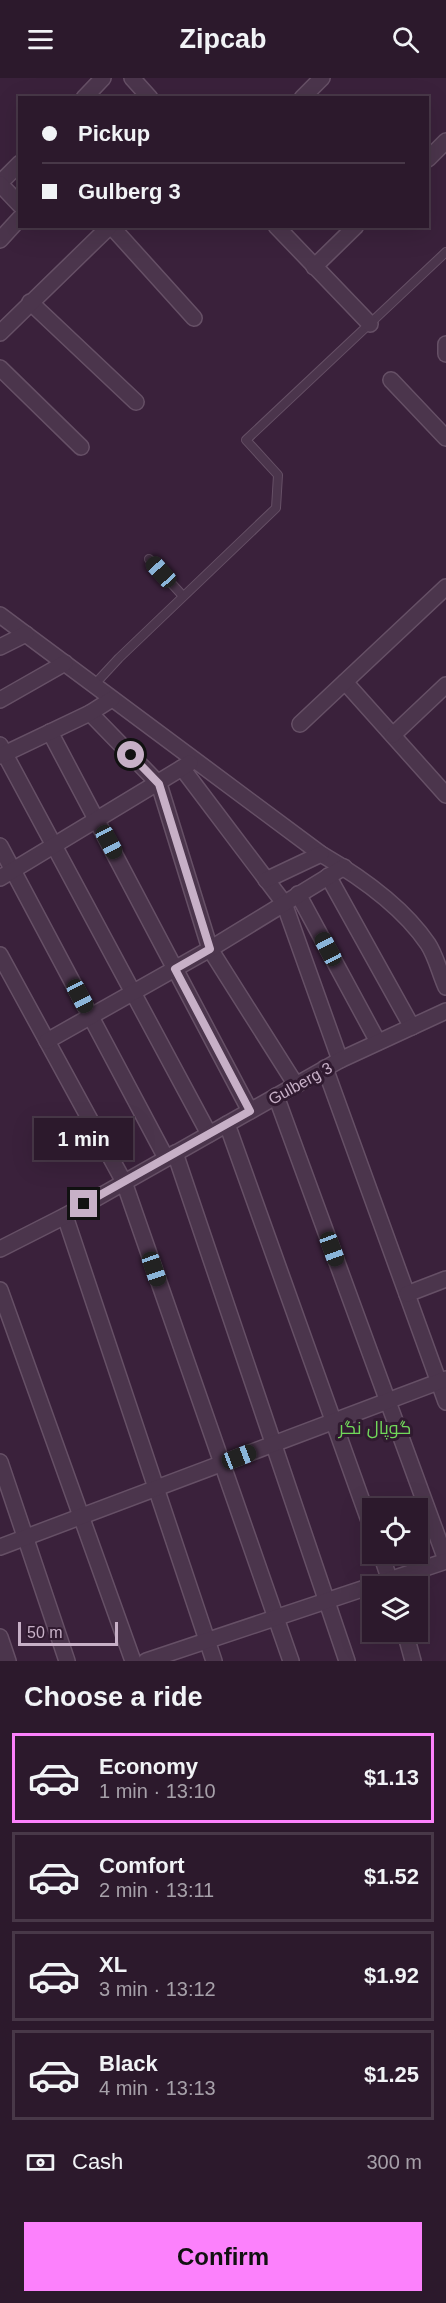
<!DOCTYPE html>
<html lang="en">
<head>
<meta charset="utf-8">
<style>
  body { margin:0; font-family:Arial,Cairo,sans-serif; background:#342234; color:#f1f3f6; height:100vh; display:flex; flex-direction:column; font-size:22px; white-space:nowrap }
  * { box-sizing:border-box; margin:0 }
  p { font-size:20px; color:#a6a0a9 }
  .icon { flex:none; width:33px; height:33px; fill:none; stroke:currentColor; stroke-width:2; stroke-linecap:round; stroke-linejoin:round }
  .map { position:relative; height:1583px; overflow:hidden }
  .sheet { display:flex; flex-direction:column; background:#2c192c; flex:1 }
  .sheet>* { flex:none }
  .guide { position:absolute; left:18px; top:18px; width:411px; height:132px; border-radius:0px; box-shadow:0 6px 24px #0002,0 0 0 2px #483848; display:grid; align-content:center; height:132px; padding:0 24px; background:#2c192c }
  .buttons { position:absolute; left:362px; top:1420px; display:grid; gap:12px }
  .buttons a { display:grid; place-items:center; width:66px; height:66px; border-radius:0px; background:#2c192c; box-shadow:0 6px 24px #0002,0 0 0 2px #483848; font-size:30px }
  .scale { position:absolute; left:18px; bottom:15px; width:100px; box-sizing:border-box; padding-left:6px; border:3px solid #c7b0c7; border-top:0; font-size:16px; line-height:21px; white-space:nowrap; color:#c7b0c7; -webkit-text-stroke:4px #301a30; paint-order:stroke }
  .end { position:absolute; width:27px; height:27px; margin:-14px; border:8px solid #c7b0c7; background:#111; box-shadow:0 0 0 3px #111 }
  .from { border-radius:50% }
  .bubble { position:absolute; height:42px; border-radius:0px; background:#2c192c; box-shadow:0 6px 24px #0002,0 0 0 2px #483848; font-size:20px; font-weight:700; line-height:42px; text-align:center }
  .car { position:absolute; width:18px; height:36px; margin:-18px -9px; border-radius:8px; box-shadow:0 0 4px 2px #0007; background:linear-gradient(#222 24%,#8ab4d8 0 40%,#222 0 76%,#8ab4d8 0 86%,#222 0) }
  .guide b { display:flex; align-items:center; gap:21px; height:57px; font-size:22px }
  .guide b+b { border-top:2px solid #483848 }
  .guide i { width:15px; height:15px; background:#f1f3f6 }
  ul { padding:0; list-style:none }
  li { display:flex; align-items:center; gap:18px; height:90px; margin:0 12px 9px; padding:0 12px; border:3px solid #483848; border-radius:0px }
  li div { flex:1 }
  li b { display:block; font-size:22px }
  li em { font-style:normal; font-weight:700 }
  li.on { border-color:#fc81fc }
  li>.icon { width:54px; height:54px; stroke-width:1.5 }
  h2 { padding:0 24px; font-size:27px; line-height:72px }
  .pay { display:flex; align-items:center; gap:15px; height:66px; padding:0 24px; font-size:22px }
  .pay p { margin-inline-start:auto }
  .button { display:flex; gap:12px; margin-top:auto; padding:12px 24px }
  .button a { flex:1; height:69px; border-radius:0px; background:#fc81fc; color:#111; font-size:24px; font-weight:700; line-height:69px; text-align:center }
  header { display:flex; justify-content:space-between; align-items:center; height:78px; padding:0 24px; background:#2c192c; font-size:27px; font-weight:700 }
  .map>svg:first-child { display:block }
</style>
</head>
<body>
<header><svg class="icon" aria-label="menu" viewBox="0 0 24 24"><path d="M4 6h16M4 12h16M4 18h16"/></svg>Zipcab<svg class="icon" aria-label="search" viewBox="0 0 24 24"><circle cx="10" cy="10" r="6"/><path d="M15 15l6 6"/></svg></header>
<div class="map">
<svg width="446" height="1583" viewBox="0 0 446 1583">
  <rect width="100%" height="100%" fill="#3a213b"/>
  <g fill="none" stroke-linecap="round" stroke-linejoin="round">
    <g stroke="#665066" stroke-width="10">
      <g id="service">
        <path d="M149,481L183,518"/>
        <path d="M94,607L119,580L276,430L278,397L246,362L446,174"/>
      </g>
    </g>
    <g stroke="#665066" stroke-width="18">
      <g id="minor">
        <path d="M132,0L150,20"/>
        <path d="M84,20L103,0"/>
        <path d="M302,20L322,0"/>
        <path d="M428,81L446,63"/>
        <path d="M0,105L20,85"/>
        <path d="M0,106L20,127"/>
        <path d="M111,148L194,240"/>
        <path d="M276,148L370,246"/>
        <path d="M0,162L20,140"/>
        <path d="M314,189L356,148"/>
        <path d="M30,224L136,324"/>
        <path d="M0,255L110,148"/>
        <path d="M446,266V276"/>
        <path d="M0,290L81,369"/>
        <path d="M391,302L446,360"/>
        <path d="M0,537L321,776C359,798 403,829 428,866C436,878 440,896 446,909"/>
        <path d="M0,569L26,556"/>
        <path d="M345,604L446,717"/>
        <path d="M0,622L65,585"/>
        <path d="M90,635L159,706L210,871L296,1007"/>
        <path d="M300,646L446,509"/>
        <path d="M50,654L250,1033"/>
        <path d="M393,657L446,607"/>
        <path d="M0,667L209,1056"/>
        <path d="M0,678L90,635L112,621"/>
        <path d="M182,690L284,825L340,982"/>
        <path d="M0,768L166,1080"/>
        <path d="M328,798L412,949"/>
        <path d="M0,800L190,685"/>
        <path d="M266,802L321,776"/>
        <path d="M298,816L378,964"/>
        <path d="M0,877L124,1104L291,1583"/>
        <path d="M47,963L210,871L344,789"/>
        <path d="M325,990L446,1324"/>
        <path d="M276,1018L446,1482"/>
        <path d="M227,1046L372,1451"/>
        <path d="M175,1075L347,1583"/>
        <path d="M65,1138L214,1583"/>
        <path d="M0,1171L65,1138L340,982L446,933"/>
        <path d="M0,1212L133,1583"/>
        <path d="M407,1216L446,1201"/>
        <path d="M0,1384L67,1583"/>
        <path d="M0,1469L446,1301"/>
        <path d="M381,1476L392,1509"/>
        <path d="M405,1554L413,1583"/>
        <path d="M0,1559L8,1583"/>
        <path d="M146,1583L446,1483"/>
      </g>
    </g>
    <use href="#service" stroke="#4b354c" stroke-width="8"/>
    <use href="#minor" stroke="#4b354c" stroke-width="15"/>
  </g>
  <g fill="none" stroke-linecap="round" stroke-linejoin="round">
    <path stroke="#c7b0c7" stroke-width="8" d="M84,1126L250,1033L175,891L210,871L159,706L131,677"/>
  </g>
  <g text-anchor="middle" stroke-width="6" stroke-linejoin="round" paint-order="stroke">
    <g font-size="16" fill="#c7b0c7" stroke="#301a30">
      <text transform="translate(300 1005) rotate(-29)" y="6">Gulberg 3</text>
    </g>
    <g font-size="18" fill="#71d85a" stroke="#301a30">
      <text x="375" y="1356">گوپال نگر</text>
    </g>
  </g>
</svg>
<div class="buttons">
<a><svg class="icon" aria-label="locate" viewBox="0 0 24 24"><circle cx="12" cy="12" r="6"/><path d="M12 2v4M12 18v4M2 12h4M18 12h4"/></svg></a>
<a><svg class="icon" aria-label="layers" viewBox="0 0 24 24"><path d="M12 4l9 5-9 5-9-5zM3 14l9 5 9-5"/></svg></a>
</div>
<div class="scale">50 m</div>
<i class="end from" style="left:131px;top:677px"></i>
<i class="end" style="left:84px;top:1126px"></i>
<div class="bubble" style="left:34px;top:1040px;width:99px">1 min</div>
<i class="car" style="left:161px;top:494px;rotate:318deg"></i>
<i class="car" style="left:109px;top:764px;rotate:152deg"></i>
<i class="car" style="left:328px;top:871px;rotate:332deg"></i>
<i class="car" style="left:80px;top:918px;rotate:152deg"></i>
<i class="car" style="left:332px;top:1171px;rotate:160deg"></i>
<i class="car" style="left:154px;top:1191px;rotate:161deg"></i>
<i class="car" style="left:239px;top:1379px;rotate:69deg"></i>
<div class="guide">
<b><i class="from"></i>Pickup</b>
<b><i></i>Gulberg 3</b>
</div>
</div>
<section class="sheet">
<h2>Choose a ride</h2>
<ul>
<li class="on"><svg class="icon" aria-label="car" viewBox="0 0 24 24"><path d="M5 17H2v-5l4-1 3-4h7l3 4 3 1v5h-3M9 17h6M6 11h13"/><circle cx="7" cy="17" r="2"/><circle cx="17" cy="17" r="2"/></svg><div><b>Economy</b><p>1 min · 13:10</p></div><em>$1.13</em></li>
<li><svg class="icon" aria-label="car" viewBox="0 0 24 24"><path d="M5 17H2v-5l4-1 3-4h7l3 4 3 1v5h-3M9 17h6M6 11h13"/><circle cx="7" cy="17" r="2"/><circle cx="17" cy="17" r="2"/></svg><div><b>Comfort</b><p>2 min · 13:11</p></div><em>$1.52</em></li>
<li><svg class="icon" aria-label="car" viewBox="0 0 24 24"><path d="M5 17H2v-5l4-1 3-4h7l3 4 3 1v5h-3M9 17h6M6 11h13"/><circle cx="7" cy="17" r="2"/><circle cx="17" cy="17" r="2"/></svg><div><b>XL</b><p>3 min · 13:12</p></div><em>$1.92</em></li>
<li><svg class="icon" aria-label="car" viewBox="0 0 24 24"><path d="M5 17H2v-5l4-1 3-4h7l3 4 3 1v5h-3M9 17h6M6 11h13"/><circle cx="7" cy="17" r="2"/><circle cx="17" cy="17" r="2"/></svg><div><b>Black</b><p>4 min · 13:13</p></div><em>$1.25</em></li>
</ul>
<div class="pay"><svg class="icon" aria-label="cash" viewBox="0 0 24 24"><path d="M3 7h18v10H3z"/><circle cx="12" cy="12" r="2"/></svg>Cash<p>300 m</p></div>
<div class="button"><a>Confirm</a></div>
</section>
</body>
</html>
